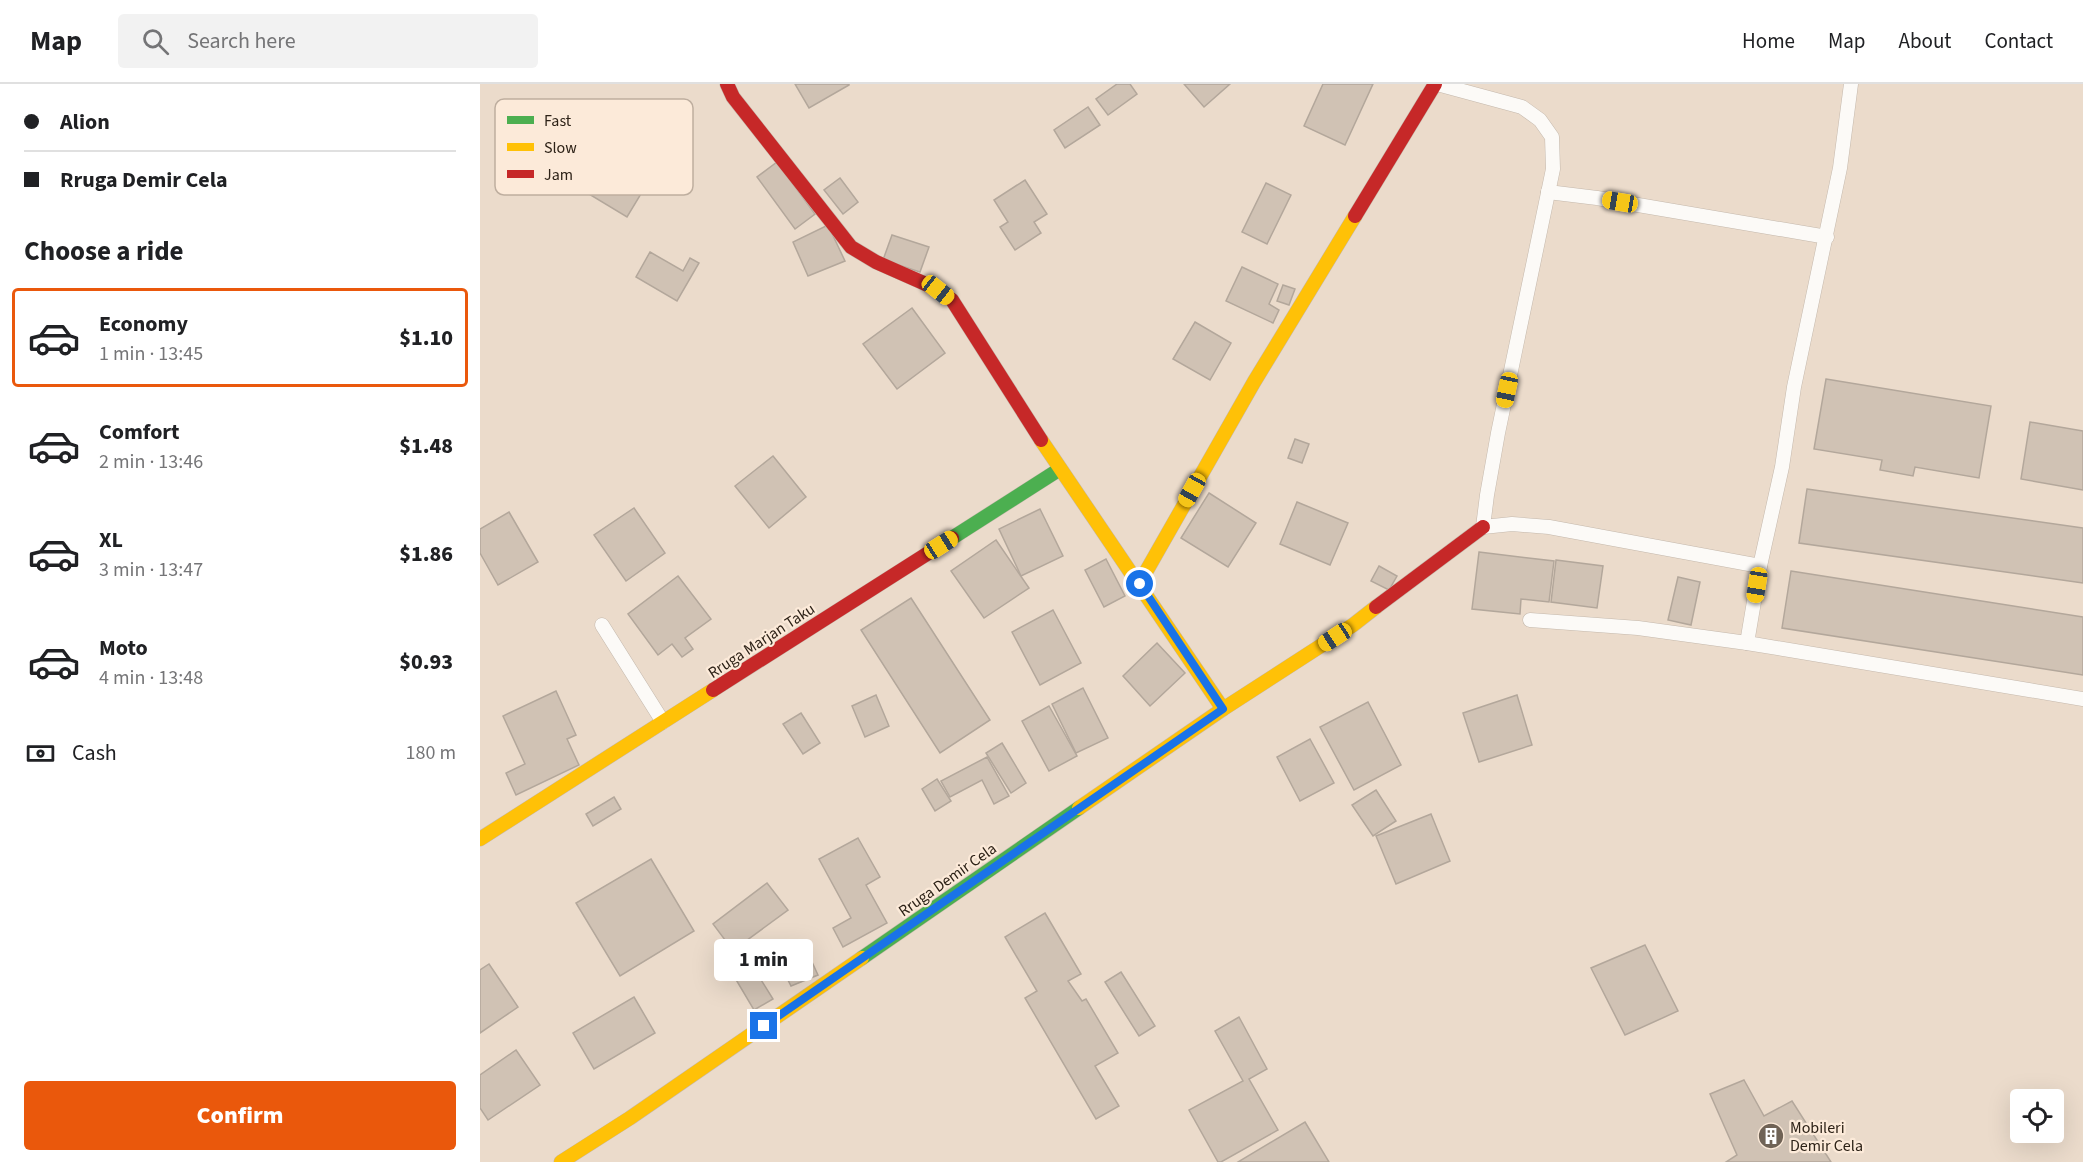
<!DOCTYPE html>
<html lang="en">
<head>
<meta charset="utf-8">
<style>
  body { margin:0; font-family:"Source Sans 3",sans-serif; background:#f2f2f2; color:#202124; height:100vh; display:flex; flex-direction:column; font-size:22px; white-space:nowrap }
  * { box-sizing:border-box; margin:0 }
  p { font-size:20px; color:#757577 }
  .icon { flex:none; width:33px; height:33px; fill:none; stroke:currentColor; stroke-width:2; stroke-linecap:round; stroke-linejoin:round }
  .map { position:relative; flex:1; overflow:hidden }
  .details { display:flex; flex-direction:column; background:#fff; width:480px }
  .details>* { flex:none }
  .banner { display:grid; align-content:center; height:132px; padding:0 24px; background:#fff }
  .controls { position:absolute; left:1530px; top:1005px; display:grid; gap:12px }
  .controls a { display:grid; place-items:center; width:54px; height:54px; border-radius:6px; background:#fff; box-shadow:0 6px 24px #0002; font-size:30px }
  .end { position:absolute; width:27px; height:27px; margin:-14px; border:8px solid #1a73e8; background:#fff; box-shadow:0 0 0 3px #fff }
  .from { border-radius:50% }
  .bubble { position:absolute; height:42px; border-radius:6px; background:#fff; box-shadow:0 6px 24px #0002; font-size:20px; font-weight:800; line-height:42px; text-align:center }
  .car { position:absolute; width:18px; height:36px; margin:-18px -9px; border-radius:8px; box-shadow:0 0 4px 2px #0007; background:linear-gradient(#f5c518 24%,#345 0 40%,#f5c518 0 76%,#345 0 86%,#f5c518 0) }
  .banner b { display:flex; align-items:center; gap:21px; height:57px; font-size:22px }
  .banner b+b { border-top:2px solid #e0e0e0 }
  .banner i { width:15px; height:15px; background:#202124 }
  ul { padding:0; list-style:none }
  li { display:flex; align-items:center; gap:18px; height:99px; margin:0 12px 9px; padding:0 12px; border:3px solid transparent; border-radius:6px }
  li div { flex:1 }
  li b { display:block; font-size:22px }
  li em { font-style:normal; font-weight:800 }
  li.active { border-color:#ea580c }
  li>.icon { width:54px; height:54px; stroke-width:1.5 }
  h2 { padding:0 24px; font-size:27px; line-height:72px }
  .pay { display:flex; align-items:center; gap:15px; height:66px; padding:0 24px; font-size:22px }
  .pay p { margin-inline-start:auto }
  .action { display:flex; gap:12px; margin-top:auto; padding:12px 24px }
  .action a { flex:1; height:69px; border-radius:6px; background:#ea580c; color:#fff; font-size:24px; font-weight:800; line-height:69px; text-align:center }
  header { display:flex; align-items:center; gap:36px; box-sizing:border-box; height:84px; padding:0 30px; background:#fff; border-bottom:2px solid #e0e0e0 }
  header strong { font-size:28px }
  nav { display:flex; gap:33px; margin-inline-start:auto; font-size:21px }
  .search { width:420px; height:54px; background:#f2f2f2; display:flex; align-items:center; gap:15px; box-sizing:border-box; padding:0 21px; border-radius:6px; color:#757577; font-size:22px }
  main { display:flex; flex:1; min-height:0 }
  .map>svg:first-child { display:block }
</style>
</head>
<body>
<header>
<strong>Map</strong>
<div class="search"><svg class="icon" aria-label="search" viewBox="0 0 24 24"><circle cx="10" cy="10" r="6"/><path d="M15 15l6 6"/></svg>Search here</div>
<nav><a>Home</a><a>Map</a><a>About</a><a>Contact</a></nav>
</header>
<main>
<section class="details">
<div class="banner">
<b><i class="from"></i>Alion</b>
<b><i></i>Rruga Demir Cela</b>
</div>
<h2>Choose a ride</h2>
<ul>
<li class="active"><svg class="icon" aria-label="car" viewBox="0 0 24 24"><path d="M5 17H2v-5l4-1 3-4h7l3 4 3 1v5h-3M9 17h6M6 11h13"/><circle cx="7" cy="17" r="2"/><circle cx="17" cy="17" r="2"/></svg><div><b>Economy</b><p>1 min · 13:45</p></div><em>$1.10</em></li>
<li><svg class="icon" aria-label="car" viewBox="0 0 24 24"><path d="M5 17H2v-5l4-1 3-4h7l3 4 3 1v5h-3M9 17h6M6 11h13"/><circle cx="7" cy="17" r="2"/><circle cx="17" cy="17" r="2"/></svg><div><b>Comfort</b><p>2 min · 13:46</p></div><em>$1.48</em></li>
<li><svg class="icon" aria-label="car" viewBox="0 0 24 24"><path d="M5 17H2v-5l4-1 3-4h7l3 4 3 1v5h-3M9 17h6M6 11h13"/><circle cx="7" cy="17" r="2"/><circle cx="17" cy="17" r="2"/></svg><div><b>XL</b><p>3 min · 13:47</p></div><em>$1.86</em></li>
<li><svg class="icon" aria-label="car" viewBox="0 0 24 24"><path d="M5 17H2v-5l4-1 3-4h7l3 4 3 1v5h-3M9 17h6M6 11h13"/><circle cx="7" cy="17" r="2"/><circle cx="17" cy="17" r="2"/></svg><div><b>Moto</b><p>4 min · 13:48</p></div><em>$0.93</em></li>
</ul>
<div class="pay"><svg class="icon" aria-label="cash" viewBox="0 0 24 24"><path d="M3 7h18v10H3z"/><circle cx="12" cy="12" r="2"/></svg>Cash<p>180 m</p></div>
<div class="action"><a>Confirm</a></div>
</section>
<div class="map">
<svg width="1603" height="1078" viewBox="0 0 1603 1078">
  <rect width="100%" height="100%" fill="#ebdbcb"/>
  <g fill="#d0c2b4" stroke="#b3a79b" stroke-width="1.5">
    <path d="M315,0H369V1L329,24Z"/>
    <path d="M637,0H650L657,10L628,31L616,15Z"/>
    <path d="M704,0H750L724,23Z"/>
    <path d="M843,0H893L865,61L824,42Z"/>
    <path d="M608,23L620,41L585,64L574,46Z"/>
    <path d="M120,58L173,90L147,133L94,101Z"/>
    <path d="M297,78L335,130L315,145L277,93Z"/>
    <path d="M360,94L378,118L363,130L344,106Z"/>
    <path d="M545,96L567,130L554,138L561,149L535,166L520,143L528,138L514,116Z"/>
    <path d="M786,99L811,111L787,160L762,148Z"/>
    <path d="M348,141L365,177L328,192L313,158Z"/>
    <path d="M412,151L449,163L440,188L403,176Z"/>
    <path d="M170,168L203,187L210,174L219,179L197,217L156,193Z"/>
    <path d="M762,183L798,200L789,220L799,226L793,239L746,217Z"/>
    <path d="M803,201L815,205L809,221L797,217Z"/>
    <path d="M432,224L465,269L417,305L383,260Z"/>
    <path d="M715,238L751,259L730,296L693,275Z"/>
    <path d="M1346,295L1511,322L1499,394L1435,383L1433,392L1400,386L1402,376L1334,365Z"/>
    <path d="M1550,338L1603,347V406L1541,395Z"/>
    <path d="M815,355L829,360L822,379L808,374Z"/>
    <path d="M293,372L326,413L289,444L255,402Z"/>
    <path d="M1327,405L1603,444V499L1319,459Z"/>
    <path d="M729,409L776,439L748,483L701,454Z"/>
    <path d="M817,418L868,439L850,481L800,460Z"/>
    <path d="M154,424L185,469L146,497L114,451Z"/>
    <path d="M560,425L583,472L541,492L519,445Z"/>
    <path d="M29,428L58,478L18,501L0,469V445Z"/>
    <path d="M516,456L549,504L504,534L471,487Z"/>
    <path d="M999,468L1074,477L1069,518L1041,515L1040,530L992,525Z"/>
    <path d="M626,475L645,512L624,523L605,486Z"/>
    <path d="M1076,476L1123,482L1117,524L1071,518Z"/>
    <path d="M899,482L917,492L909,506L891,497Z"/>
    <path d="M1311,487L1603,533V591L1302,544Z"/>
    <path d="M198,492L231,535L205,554L213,565L202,573L192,560L178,571L148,530Z"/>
    <path d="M1198,493L1220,498L1211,541L1188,536Z"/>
    <path d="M431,514L510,636L460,669L381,546Z"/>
    <path d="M573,526L601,579L560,601L532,548Z"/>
    <path d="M677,559L705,589L670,622L643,592Z"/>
    <path d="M603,604L628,654L596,669L572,620Z"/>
    <path d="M76,607L96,651L87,655L99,681L36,711L26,689L45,680L23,632Z"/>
    <path d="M396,611L409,642L385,653L372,622Z"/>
    <path d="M1037,611L1052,661L999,678L983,629Z"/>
    <path d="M888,618L921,681L874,706L840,643Z"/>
    <path d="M569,622L597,672L569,687L542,637Z"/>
    <path d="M321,629L340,659L323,670L303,640Z"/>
    <path d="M830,655L854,699L820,717L797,673Z"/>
    <path d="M522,659L546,699L531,709L506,669Z"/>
    <path d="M507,673L529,712L514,720L502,696L470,713L461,697Z"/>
    <path d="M457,695L471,717L455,727L442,705Z"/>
    <path d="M896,706L916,737L893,752L872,721Z"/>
    <path d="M134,713L141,725L113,742L106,730Z"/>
    <path d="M951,730L970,777L916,800L896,752Z"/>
    <path d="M378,754L400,793L386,801L407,839L363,863L353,844L371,834L339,775Z"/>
    <path d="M171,775L214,847L140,892L96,819Z"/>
    <path d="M287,799L308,826L266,857L273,866L260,876L233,840Z"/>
    <path d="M565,829L601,890L588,897L602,917L606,915L638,969L615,982L639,1022L616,1035L545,914L557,907L525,853Z"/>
    <path d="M1165,861L1198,927L1145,951L1111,884Z"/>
    <path d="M332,878L338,891L311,902L305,890Z"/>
    <path d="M9,880L38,923L0,949V886Z"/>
    <path d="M273,883L293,915L274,926L255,894Z"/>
    <path d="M641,888L675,942L659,952L625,898Z"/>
    <path d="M154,913L175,949L114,985L93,949Z"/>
    <path d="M759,933L787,985L769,995L798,1046L741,1078H738L709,1026L763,997L735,947Z"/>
    <path d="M36,966L60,1001L8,1036L0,1024V991Z"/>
    <path d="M1264,996L1284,1032L1312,1017L1351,1078H1246L1257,1071L1230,1010Z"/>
    <path d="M825,1038L849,1078H758Z"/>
  </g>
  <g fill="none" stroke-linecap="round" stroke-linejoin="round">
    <g stroke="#c4b8ac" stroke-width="15">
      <g id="lane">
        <path d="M957,0L1042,23L1060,36L1072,53L1073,85L1018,349L1007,411L1003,443L1032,440L1069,443L1280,482L1267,559L1603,615"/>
        <path d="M1068,108L1117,114L1347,153"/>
        <path d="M1280,482L1302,383L1314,303L1360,84L1371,0"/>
        <path d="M1050,536L1158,544L1267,559"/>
        <path d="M122,541L183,638"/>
      </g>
    </g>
    <g stroke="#c4b8ac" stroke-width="15">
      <g id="fast">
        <path d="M472,454L580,385"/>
        <path d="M382,874L599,724"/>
      </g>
    </g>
    <g stroke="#c4b8ac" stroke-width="15">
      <g id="slow">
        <path d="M561,356L743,625"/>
        <path d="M659,500L774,298L875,132"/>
        <path d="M599,724L743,625L873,541L896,523"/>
        <path d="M0,755L233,606"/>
        <path d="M81,1078L150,1034L382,874"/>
      </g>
    </g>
    <g stroke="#c4b8ac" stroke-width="15">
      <g id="jam">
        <path d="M247,0L253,13L371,163L396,178L448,201L472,216L561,356"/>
        <path d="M875,132L955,0"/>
        <path d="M896,523L1003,443"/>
        <path d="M233,606L472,454"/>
      </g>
    </g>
    <use href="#lane" stroke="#fcfaf7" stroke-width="14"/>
    <use href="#fast" stroke="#4caf50" stroke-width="14"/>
    <use href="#slow" stroke="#ffc107" stroke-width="14"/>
    <use href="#jam" stroke="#c62828" stroke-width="14"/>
  </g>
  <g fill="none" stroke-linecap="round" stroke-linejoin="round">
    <path stroke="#1a73e8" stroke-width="8" d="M284,942L743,625L660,500"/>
  </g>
  <defs>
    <g id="building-disc" transform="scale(1.35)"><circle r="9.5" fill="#706356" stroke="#fcead9"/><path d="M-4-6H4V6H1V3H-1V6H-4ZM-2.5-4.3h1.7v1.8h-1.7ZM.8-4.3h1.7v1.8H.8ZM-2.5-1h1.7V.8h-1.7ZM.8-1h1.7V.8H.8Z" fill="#fff"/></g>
  </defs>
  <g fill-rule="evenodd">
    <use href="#building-disc" x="1291" y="1052"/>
  </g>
  <g text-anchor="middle" stroke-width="4.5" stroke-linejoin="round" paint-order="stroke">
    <g font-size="16" fill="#2d2217" stroke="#fcead9">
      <text transform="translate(281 556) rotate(-33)" y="6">Rruga Marjan Taku</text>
      <text transform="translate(467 795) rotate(-35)" y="6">Rruga Demir Cela</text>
    </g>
    <g font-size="16" fill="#2d2217" stroke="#fcead9" text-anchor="start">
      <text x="1310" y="1049">Mobileri<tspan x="1310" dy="18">Demir Cela</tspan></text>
    </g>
  </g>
  <rect x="15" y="15" width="198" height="96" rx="9" fill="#fcead9" stroke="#beae9f" stroke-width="1.5"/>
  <rect x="27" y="32" width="27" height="8" fill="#4caf50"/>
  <rect x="27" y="59" width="27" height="8" fill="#ffc107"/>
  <rect x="27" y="86" width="27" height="8" fill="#c62828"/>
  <g font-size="16" fill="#2d2217">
    <text x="64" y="42">Fast</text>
    <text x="64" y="69">Slow</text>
    <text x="64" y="96">Jam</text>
  </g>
</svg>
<div class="controls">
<a><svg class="icon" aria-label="locate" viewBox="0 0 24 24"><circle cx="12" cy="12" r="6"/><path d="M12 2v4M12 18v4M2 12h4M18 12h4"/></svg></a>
</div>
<i class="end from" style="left:660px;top:500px"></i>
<i class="end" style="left:284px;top:942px"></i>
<div class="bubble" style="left:234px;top:855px;width:99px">1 min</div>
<i class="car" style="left:1140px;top:118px;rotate:280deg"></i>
<i class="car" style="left:458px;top:206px;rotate:128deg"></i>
<i class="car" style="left:1027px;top:306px;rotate:192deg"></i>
<i class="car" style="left:712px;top:406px;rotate:209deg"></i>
<i class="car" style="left:461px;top:461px;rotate:58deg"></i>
<i class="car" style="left:1277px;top:501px;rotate:189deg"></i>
<i class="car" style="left:855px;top:553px;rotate:237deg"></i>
</div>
</main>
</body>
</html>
